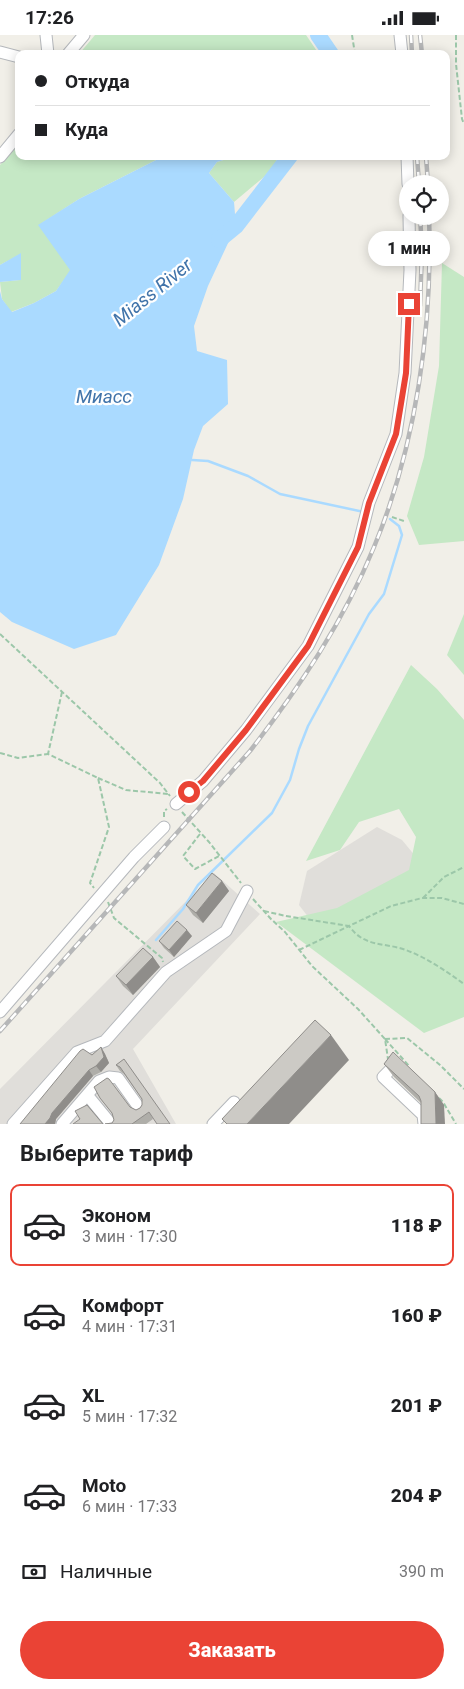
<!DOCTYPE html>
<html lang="ru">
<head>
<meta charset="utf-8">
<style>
  body { margin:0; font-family:Roboto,sans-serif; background:#f2f2f2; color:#202124; height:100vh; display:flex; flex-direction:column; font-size:19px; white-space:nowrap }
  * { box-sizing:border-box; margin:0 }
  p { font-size:16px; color:#757577 }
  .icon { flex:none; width:28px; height:28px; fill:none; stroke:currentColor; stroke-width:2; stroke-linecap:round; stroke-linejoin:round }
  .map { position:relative; height:1089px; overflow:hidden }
  .details { display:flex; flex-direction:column; background:#fff; flex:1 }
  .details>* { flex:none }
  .guide { position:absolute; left:15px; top:15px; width:435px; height:110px; border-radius:10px; box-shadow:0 2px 12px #0003; display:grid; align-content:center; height:110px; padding:0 20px; background:#fff }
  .fabs { position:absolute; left:399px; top:140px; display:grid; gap:10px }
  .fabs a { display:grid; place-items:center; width:50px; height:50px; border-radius:50%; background:#fff; box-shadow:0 2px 12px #0003; font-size:25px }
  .end { position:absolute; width:22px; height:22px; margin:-11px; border:6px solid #ea4335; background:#fff; box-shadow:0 0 0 2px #fff }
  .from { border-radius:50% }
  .bubble { position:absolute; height:35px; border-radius:18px; background:#fff; box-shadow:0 2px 12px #0003; font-size:16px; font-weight:800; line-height:35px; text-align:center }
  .guide b { display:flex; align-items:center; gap:18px; height:48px; font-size:19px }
  .guide b+b { border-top:1px solid #e0e0e0 }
  .guide i { width:12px; height:12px; background:#202124 }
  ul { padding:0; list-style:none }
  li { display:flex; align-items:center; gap:15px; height:82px; margin:0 10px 8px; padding:0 10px; border:2px solid transparent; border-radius:10px }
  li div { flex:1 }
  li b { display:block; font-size:19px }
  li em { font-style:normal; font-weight:800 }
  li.selected { border-color:#ea4335 }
  li>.icon { width:45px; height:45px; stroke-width:1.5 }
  h2 { padding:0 20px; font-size:22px; line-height:60px }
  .pay { display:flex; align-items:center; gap:12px; height:55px; padding:0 20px; font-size:19px }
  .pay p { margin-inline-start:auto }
  .action { display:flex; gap:10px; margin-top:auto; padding:10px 20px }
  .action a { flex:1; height:58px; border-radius:30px; background:#ea4335; color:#fff; font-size:20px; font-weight:800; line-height:58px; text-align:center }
  .status { display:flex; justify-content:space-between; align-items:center; height:35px; padding:0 25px; background:#fff; direction:ltr }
  .status svg { height:14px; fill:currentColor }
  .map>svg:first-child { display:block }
</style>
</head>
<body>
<div class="status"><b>17:26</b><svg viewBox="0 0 49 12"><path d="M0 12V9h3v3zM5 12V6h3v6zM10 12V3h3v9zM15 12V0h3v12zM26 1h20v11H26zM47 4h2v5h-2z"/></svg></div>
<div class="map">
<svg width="464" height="1089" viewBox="0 0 464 1089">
  <rect width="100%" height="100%" fill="#f1efe8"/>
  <g fill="#e0deda">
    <path d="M377,792L402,805L416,822L410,844L349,875L309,883L299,870L307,836Z"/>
    <path d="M214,838L260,879L133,1014L176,1089H0V1054Z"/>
  </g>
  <g fill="#c5e8c5">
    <path d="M95,0H306L319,19H79Z"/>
    <path d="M19,108V121H164L79,164L39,190L71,235L56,256L34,268L11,277L2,264L0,247L20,245L21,219L0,230V130Z"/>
    <path d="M232,121H279L271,136L234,167L209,138L217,127L230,123Z"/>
    <path d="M442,228L464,242V506L419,510L407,481L424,422L439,331Z"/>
    <path d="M464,579V640L447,620Z"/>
    <path d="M411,630L437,654L464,685V982L424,998L276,887L337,873L409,835L416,802L399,774L359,787L340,815L306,826Z"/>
  </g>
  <g fill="#aadaff">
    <path d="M164,121H232L230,123L217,127L209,138L234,167L236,191L208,251L194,291L197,316L227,325L228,369L203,391L194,415L183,464L159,530L116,600L74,614L12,587L0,577V256L2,264L12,277L34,268L56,256L70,235L38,190L79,164Z"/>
    <path d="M21,218V245L0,247V230Z"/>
  </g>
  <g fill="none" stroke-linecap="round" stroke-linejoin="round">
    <g stroke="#aadaff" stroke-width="2.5">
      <path d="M192,425L208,426L248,441L280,459L364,477"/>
      <path d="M156,905L183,874L198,850L272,778L290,745L299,714L308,691L369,579L384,559L402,500L399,491L390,484"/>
    </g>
    <g stroke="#aadaff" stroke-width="16">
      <path d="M318,0L331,19"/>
      <path d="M219,205L236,191L290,121"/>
    </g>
    <g stroke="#b5b8bc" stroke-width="13">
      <g id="minor">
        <path d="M46,0L48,19"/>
        <path d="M400,0L402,19"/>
        <path d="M0,17L19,22"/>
        <path d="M68,19L84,0"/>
        <path d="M407,121L408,149"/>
        <path d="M0,122L19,99"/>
        <path d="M176,769L203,746L246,695L308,611L358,512L369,468L396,399L405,338L410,235L409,181"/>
        <path d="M0,977L134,822L164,792"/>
        <path d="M393,1032L383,1042L423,1080L424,1089"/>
        <path d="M88,1061L111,1089"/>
        <path d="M13,1089L77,1017L105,1006L166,937L226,896L247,856"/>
        <path d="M62,1089L99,1046L109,1042L118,1043L140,1074"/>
        <path d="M213,1089L234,1067"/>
      </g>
    </g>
    <g stroke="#9cc7a9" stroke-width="2" stroke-dasharray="5 2.5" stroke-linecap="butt">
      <path d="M352,0L355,19"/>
      <path d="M456,0V29L462,84L464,89"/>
      <path d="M392,482L404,486"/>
      <path d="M0,599L160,748L170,761"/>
      <path d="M62,657L48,719L98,743L109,792L90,848L94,853"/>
      <path d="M0,718L18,723L48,719"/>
      <path d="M98,743L126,755L168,759"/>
      <path d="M182,777L209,807L241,848"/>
      <path d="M164,782V776L167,774"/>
      <path d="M200,799L183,821L195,834L219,821"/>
      <path d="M423,863L444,842L464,832"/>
      <path d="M253,864L271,884L285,897L312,931L358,974L385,1004L388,1024"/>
      <path d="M108,867L114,883L162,923L163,927"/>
      <path d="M264,876L286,881L349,891L391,871L422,863H442L464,869"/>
      <path d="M299,915L349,891C365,913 384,907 406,915C427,923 446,936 464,949"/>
      <path d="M385,1004L410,1032"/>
      <path d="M385,1004L407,1003L440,1030L464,1054"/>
      <path d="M439,1063L443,1067L456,1089"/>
    </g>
    <use href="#minor" stroke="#fff" stroke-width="11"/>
    <g stroke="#b6b7b8" stroke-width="4.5">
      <g id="rail">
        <path d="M411,0L412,19"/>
        <path d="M420,0L422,19"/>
        <path d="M417,121L419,149"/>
        <path d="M426,121L428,149"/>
        <path d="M420,271L422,215L420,181"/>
        <path d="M0,996L250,716C299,653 344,586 374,512C416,411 433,291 429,181"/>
      </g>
    </g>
    <use href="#rail" stroke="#fff" stroke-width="2.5" stroke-dasharray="8" stroke-linecap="butt"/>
  </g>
  <g fill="#afaea9">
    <path d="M222,846L229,856L203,888L193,880L186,870Z"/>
    <path d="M192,901L174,922L164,913L159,906Z"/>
    <path d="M153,922L160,932L133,960L123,951L116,941Z"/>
    <path d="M101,1012L105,1019L109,1028L101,1037L93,1041L56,1084L55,1089H20Z"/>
    <path d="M124,1024L153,1084L146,1089H105L112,1088L114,1085L113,1079L100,1063L130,1072L136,1075L140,1073L142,1070V1064L124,1039L120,1036L116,1030Z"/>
    <path d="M384,1029L435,1057L444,1070L421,1068L394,1042Z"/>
  </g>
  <g fill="#8f8d8a">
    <path d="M222,846L229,856L203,888L196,878Z"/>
    <path d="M187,895L192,901L174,922L169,915Z"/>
    <path d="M153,922L160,932L133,960L126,950Z"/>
    <path d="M331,1000L349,1025L289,1089H247Z"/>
    <path d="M101,1012L105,1019L109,1028L101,1037L96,1031Z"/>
    <path d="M89,1035L93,1041L56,1084L55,1089H45L52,1078Z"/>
    <path d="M435,1057L444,1070L445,1089H436Z"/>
  </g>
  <g fill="#cccac5" stroke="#8f8d8a">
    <path d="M212,838L222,846L196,878L186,870Z"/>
    <path d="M177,886L187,895L169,915L159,906Z"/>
    <path d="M143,913L153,922L126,950L116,941Z"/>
    <path d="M315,985L331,1000L247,1089H227L222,1084Z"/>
    <path d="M101,1012L104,1022L96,1031L89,1035L52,1078L50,1083L45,1089H20L80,1016L83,1014L92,1020Z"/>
    <path d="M393,1017L435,1057L436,1089H421V1066L419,1061L384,1029Z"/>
    <path d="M124,1024L170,1089H157L149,1077L132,1089H105L112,1088L114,1085L112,1078L100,1063L94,1052L107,1043L109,1044L130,1072L136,1075L140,1073L142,1070V1064L120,1032L116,1030Z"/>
    <path d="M87,1070L103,1089H73L80,1084L75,1076Z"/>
  </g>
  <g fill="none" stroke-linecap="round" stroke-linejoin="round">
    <path stroke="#ea4335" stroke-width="6" d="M189,757L203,746L246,695L308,611L358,512L369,468L396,399L406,338L409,269"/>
  </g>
  <g text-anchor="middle" stroke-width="4.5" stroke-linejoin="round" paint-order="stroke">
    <g font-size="19" font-style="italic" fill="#4174aa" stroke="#fff">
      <text transform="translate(152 257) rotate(-39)" y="7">Miass River</text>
      <text x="104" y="368">Миасс</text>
    </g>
  </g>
</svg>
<div class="fabs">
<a><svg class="icon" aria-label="locate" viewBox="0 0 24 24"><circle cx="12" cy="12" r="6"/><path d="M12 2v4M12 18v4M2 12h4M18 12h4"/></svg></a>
</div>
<i class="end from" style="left:189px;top:757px"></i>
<i class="end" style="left:409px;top:269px"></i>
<div class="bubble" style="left:368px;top:196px;width:82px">1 мин</div>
<div class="guide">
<b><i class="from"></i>Откуда</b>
<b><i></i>Куда</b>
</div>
</div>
<section class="details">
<h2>Выберите тариф</h2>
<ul>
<li class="selected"><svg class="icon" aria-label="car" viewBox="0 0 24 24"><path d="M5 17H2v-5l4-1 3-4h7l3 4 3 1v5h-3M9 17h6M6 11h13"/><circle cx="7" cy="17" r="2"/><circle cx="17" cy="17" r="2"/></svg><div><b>Эконом</b><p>3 мин · 17:30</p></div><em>118 ₽</em></li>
<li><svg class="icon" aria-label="car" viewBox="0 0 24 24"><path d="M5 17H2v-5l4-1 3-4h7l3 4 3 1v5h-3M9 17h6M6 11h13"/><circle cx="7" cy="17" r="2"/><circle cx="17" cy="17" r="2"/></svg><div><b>Комфорт</b><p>4 мин · 17:31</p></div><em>160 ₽</em></li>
<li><svg class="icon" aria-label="car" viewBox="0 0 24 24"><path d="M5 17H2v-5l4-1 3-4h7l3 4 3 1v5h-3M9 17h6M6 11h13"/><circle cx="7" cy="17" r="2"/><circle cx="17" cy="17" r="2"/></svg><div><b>XL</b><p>5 мин · 17:32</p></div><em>201 ₽</em></li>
<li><svg class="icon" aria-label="car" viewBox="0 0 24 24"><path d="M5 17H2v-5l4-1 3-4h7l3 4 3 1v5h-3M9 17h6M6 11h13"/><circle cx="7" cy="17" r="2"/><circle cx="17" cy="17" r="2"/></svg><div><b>Moto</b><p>6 мин · 17:33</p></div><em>204 ₽</em></li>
</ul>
<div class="pay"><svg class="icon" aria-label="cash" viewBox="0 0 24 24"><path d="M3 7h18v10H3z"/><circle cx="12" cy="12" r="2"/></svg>Наличные<p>390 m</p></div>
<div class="action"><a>Заказать</a></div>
</section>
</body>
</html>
